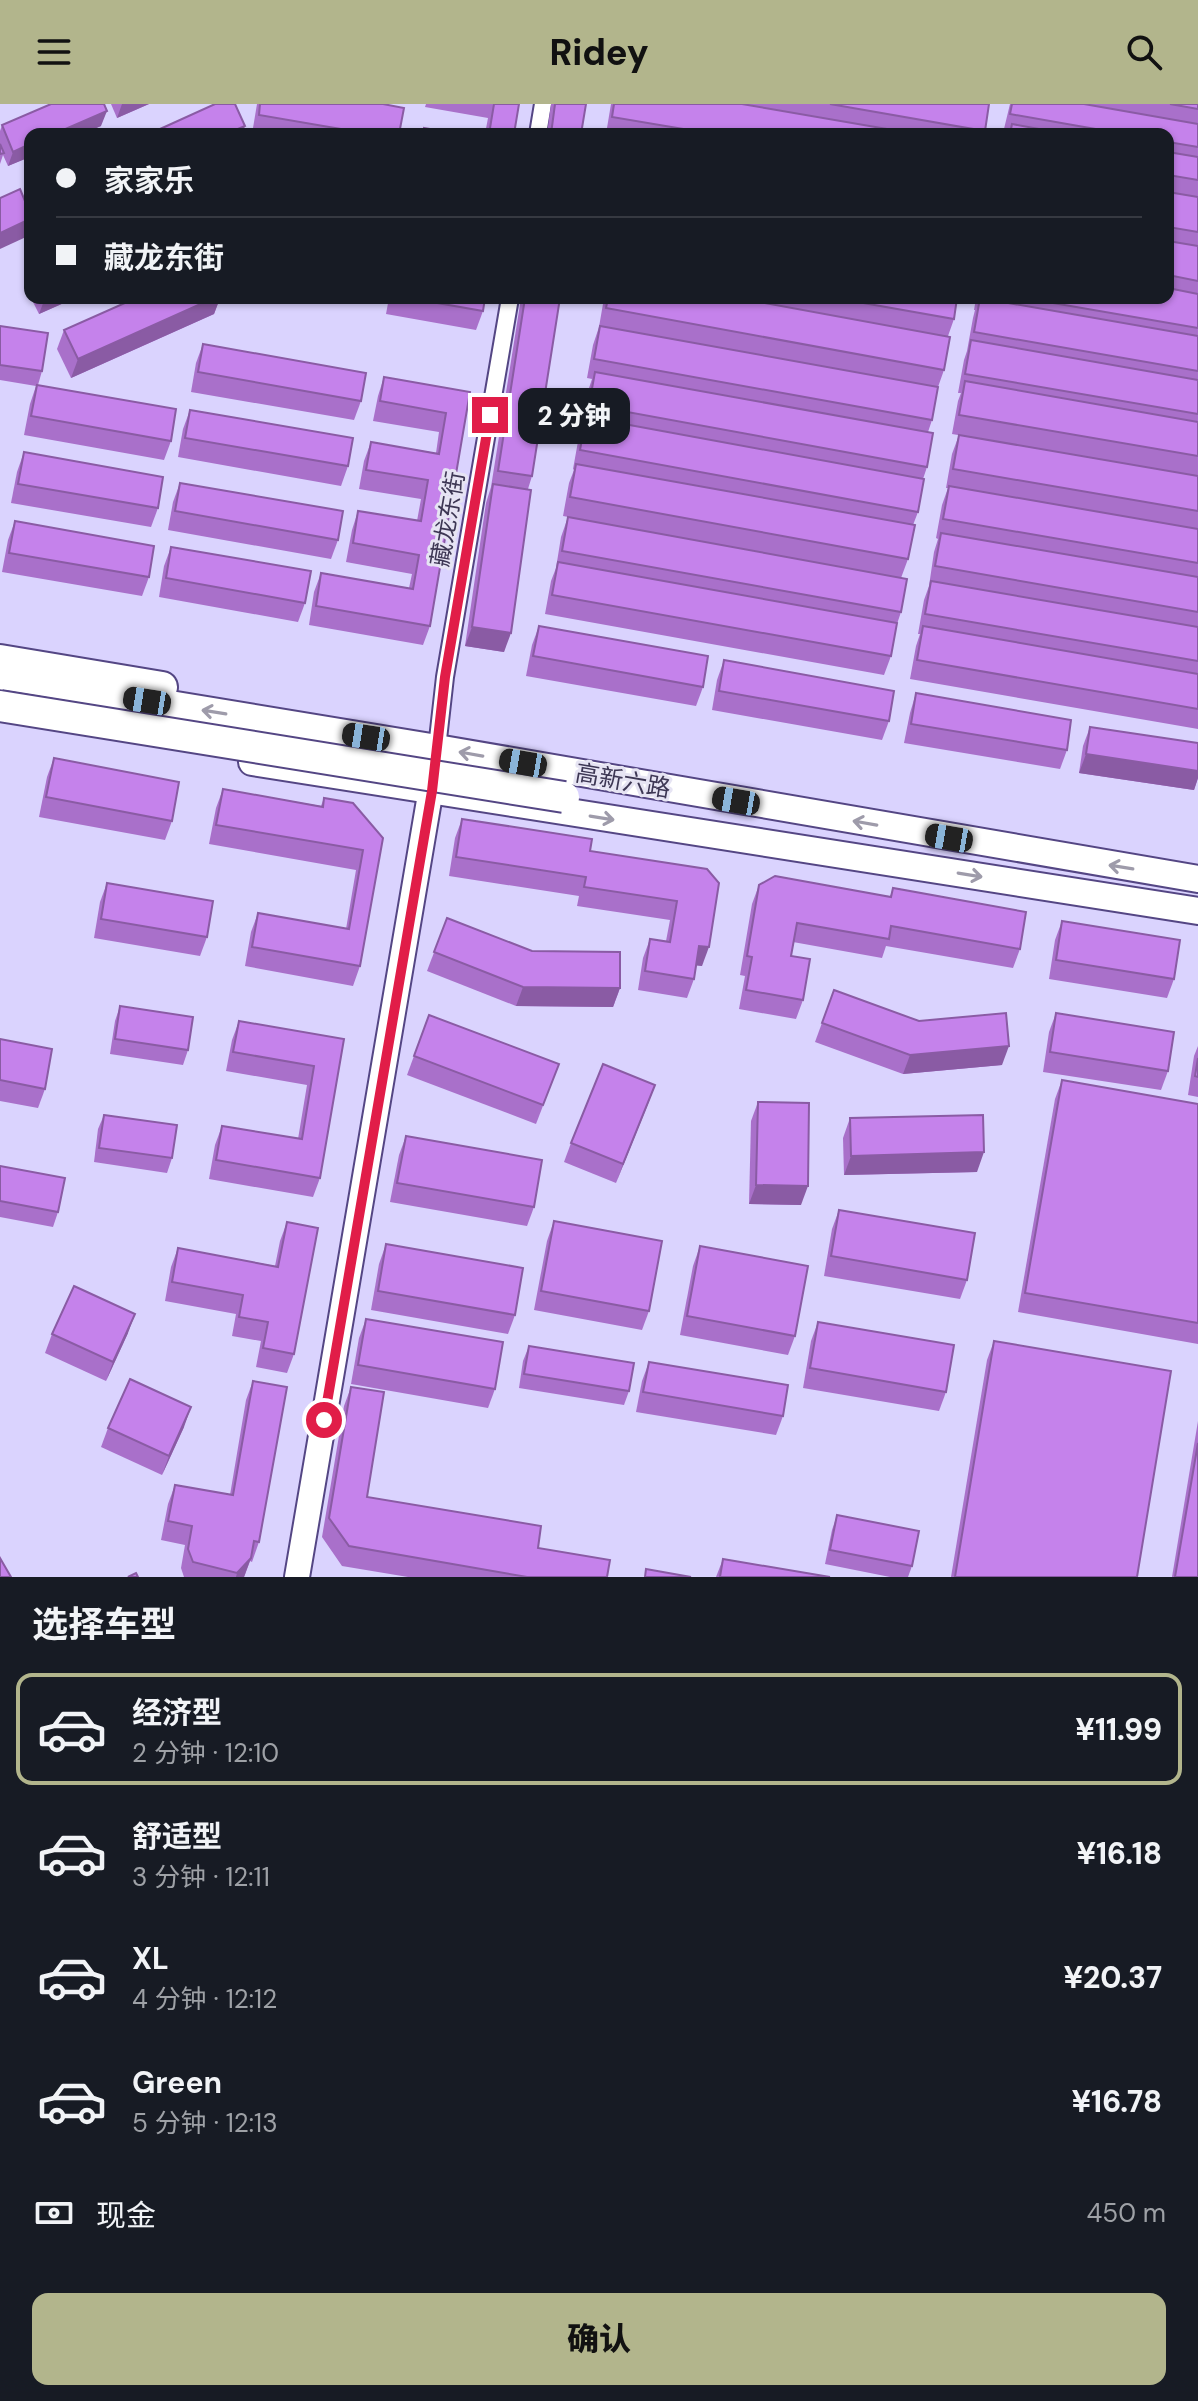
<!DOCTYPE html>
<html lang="zh">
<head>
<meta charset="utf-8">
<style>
  body { margin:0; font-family:"DM Sans","Noto Sans SC",sans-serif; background:#242831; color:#f1f3f6; height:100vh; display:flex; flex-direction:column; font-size:30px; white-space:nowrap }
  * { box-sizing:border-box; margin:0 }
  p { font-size:26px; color:#9ea1a6 }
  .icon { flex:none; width:44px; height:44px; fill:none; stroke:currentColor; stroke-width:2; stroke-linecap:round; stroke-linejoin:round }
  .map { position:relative; height:1473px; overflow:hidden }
  .panel { display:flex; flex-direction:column; background:#171b24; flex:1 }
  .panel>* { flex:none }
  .guide { position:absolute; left:24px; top:24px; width:1150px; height:176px; border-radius:16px; box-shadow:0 2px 6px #0004; display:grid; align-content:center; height:176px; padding:0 32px; background:#171b24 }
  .end { position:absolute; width:36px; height:36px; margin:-18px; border:10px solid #e11d48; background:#fff; box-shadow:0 0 0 4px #fff }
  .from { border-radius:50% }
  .bubble { position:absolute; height:56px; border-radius:16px; background:#171b24; box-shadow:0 2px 6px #0004; font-size:26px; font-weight:800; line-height:56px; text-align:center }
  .car { position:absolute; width:24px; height:48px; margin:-24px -12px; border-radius:10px; box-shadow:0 0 6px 2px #0007; background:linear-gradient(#222 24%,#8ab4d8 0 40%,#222 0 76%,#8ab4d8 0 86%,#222 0) }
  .guide b { display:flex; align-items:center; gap:28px; height:76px; font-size:30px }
  .guide b+b { border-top:2px solid #363941 }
  .guide i { width:20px; height:20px; background:#f1f3f6 }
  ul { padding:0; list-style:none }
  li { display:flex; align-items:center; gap:24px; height:112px; margin:0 16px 12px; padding:0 16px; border:4px solid transparent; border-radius:16px }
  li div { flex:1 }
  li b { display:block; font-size:30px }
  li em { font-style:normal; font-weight:800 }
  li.selected { border-color:#b2b58c }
  li>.icon { width:72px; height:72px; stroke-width:1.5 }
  h2 { padding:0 32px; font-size:36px; line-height:96px }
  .pay { display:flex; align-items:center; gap:20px; height:88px; padding:0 32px; font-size:30px }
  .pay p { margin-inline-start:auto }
  .primary-button { display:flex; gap:16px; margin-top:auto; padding:16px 32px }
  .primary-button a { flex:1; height:92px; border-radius:16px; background:#b2b58c; color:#111; font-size:32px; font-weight:800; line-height:92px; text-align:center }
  header { display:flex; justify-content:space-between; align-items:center; height:104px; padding:0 32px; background:#b2b58c; color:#111; font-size:36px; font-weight:800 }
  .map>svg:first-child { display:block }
</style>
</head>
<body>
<header><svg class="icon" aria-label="menu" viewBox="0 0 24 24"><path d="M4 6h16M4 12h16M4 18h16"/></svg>Ridey<svg class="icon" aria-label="search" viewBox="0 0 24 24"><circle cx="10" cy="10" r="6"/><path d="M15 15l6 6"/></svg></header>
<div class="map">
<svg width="1198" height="1473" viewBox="0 0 1198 1473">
  <rect width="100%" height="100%" fill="#dad3fe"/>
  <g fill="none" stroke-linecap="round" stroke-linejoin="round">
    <g stroke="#544684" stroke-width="20">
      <g id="street">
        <path d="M538,30L543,0"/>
        <path d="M437,644L445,573L510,194"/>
      </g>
    </g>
    <g stroke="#544684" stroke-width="28">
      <path id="secondary" d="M297,1473L434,667"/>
    </g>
    <g stroke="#544684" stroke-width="30">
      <g id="primary">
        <path d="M0,572L437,644L1198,775"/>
        <path d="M252,658L1198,807"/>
      </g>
    </g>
    <g stroke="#544684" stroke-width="34">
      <path id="highway" d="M0,556L162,583"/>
    </g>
    <use href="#street" stroke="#fff" stroke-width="16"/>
    <use href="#secondary" stroke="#fff" stroke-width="24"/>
    <use href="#primary" stroke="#fff" stroke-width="26"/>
    <use href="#highway" stroke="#fff" stroke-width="30"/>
    <g stroke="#544684" stroke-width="34" stroke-linecap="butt">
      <path id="highway-bridge" d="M0,602L564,693"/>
    </g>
    <use href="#highway-bridge" stroke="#fff" stroke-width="30"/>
  </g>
  <g fill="#a970ca">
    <path d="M111,0H149L117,14Z"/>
    <path d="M257,0H383L399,30H252Z"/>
    <path d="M426,0H519L514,30H485L488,14L425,3Z"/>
    <path d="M551,0H586L581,30H547Z"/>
    <path d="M611,0H989L983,30H606Z"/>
    <path d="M1010,0H1198V372L952,330L958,297L961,289H958L964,256L967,247L973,214L975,206H974L976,194H1168V30L1003,29Z"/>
    <path d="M2,21L101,22L8,62L3,51L0,60V27Z"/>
    <path d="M30,171V191L26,182Z"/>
    <path d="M31,194H75L39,210Z"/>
    <path d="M136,194H220L214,210L71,274L57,245L64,226Z"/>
    <path d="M389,194H485L483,207L476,226L386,210Z"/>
    <path d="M521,194H560L532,372L528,385L504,548L465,542L486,399L491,383Z"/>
    <path d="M604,194H957L954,215L948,232L944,266L938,283L932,316L928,328L927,363L923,375L918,408L913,421L908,455L901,474L563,412L569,379L574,366L573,365L579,332L583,320H582L588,287L592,275L587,274L593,241L599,223Z"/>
    <path d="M0,222L42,267L38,281L171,337L164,356L24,331L30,300L36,282L0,276Z"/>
    <path d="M203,240L361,297L354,316L191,288L196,259Z"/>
    <path d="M384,273L470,288L430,522L423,541L309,521L314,488L321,469L409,484L412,470L346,458L352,426L358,407L417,417L421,395L359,385L364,357L371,338L436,349L439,328L373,317L378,292Z"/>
    <path d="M190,306L348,362L341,382L178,353L183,325Z"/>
    <path d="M959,331L1198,372V625L910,575L916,542L920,530H918L924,496L929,482L934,448L938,435L936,434L942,401L948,384H946L952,350Z"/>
    <path d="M24,348L158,404L151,423L11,399L17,368Z"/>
    <path d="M180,379L338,436L331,455L168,426L173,398Z"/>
    <path d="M568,413L901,508L897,520L891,552L884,571L545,510L551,477L556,464L561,433Z"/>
    <path d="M15,417L149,473L142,492L2,468L8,436Z"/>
    <path d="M171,443L305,499L298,518L159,493L164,462Z"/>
    <path d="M539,522L703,583L696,602L526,572L532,541Z"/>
    <path d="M724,556L889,617L882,636L712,606L717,576Z"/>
    <path d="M916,589L1067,646L1060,665L904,639L910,609Z"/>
    <path d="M1090,623L1198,639V674L1194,686L1079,669L1083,642Z"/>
    <path d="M54,654L172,717L165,736L39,713L47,673Z"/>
    <path d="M223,685L321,702L324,694L383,734L360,862L353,882L245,862L251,828L258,809L346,825L356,766L209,740L216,704Z"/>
    <path d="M462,715L590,747L707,765L702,862L696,861L694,875L687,894L638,886L643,854L650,835L666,837L670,816L577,802L579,792L449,772L455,734Z"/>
    <path d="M107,779L207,833L200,852L94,834L100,798Z"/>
    <path d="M759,781L890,793L893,784L1020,845L1013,864L886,842L882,854L793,838L791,852L803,896L796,915L739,905L745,872L740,871L752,800Z"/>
    <path d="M447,814L620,884L613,903L516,902L427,867Z"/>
    <path d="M1062,817L1174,875L1167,894L1049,875L1055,836Z"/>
    <path d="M834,886L919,917L1002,961L903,970L815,938Z"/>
    <path d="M120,902L188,946L183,961L110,950L115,917Z"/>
    <path d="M1056,909L1168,967L1161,986L1043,968L1049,928Z"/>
    <path d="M429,911L559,960L536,1020L407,971Z"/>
    <path d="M239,917L344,935L320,1074L313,1093L209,1075L215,1041L222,1022L298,1035L307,981L226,967L232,936Z"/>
    <path d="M0,935L45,985L38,1004L0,997Z"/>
    <path d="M1198,942V993L1188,991L1194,952Z"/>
    <path d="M1062,976L1198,1000V1240L1018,1208L1055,995Z"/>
    <path d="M655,981L616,1079L564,1058L571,1039Z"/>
    <path d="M758,998L801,1101L749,1100L751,1017Z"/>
    <path d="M104,1011L172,1054L167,1069L94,1058L98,1025Z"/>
    <path d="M850,1014L977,1068L844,1071L843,1034Z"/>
    <path d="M406,1032L534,1103L527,1122L390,1098L399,1051Z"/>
    <path d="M0,1062L58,1108L53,1123L0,1113Z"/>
    <path d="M839,1106L967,1176L960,1195L824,1172L832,1125Z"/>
    <path d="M554,1117L649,1207L642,1226L534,1206L547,1137Z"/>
    <path d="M287,1118L294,1250L287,1269L256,1263L261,1237L232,1232L236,1210L165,1197L171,1163L178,1144L275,1162L280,1137Z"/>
    <path d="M386,1140L515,1211L508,1230L371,1206L379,1160Z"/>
    <path d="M700,1142L795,1232L788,1251L680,1231L693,1162Z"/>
    <path d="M366,1215L495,1285L488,1304L351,1280L359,1234Z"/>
    <path d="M818,1218L946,1288L939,1307L803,1284L811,1237Z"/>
    <path d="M128,1229L106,1277L45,1249L52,1230Z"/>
    <path d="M994,1237L1137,1473H951L987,1256Z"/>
    <path d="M529,1242L629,1287L624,1301L519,1284L523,1257Z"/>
    <path d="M649,1258L783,1312L776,1331L636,1308L642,1277Z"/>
    <path d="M253,1277L259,1438L252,1458L250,1457L244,1473H184L181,1464L185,1441L161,1436L168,1400L175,1381L230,1391L246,1296Z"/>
    <path d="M351,1283L367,1393L538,1444L607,1473H408L342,1462L322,1433L344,1302Z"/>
    <path d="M1198,1317V1473H1172Z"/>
    <path d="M184,1323L162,1371L101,1343L108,1324Z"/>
    <path d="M837,1411L912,1462L908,1473H890L825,1460L832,1426Z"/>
    <path d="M723,1455L830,1473H716Z"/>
  </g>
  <g fill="#8a5ba4">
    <path d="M122,0H149L117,14Z"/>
    <path d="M107,7L101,22L82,30H54Z"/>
    <path d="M245,22L242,30H226Z"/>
    <path d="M30,40V53L8,62L13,48Z"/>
    <path d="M30,115V121L26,133L0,145V129Z"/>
    <path d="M45,194H75L39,210Z"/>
    <path d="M214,194H220L214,210L71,274L78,255Z"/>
    <path d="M472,523L511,529L504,548L465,542Z"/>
    <path d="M1086,650L1198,667V674L1194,686L1079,669Z"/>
    <path d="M699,842L709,843L702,862L692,861Z"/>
    <path d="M523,883L620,884L613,903L516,902Z"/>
    <path d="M1009,942L1002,961L903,970L910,951Z"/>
    <path d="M655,981L648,1000L616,1079L623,1060Z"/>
    <path d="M984,1048L977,1068L844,1071L851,1052Z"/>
    <path d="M756,1081L808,1082L801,1101L749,1100Z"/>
    <path d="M135,1210L128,1229L106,1277L113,1258Z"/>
    <path d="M191,1303L184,1323L162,1371L169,1352Z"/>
    <path d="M251,1454L244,1473H236L237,1469Z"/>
  </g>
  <g fill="#c582eb" stroke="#8a5ba4" stroke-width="2">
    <path d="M51,0H104L107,7L54,30H30V40L13,48L2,21Z"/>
    <path d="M215,0H235L245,22L226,30H149Z"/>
    <path d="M260,0H383L404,4L399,30H370L259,11Z"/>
    <path d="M494,0H519L514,30H489Z"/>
    <path d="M555,0H586L581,30H551Z"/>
    <path d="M614,0H742L916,30H713L612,13Z"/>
    <path d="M830,0H989L985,27Z"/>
    <path d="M1012,0H1084L1198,20V43L1168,38V30H1124L1010,10Z"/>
    <path d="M1170,0H1198V5Z"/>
    <path d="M1012,20L1066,30H1010Z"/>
    <path d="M424,24L459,30H423Z"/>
    <path d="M608,27L627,30H607Z"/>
    <path d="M0,40L4,49L0,50Z"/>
    <path d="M1168,48L1198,53V76L1168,71Z"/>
    <path d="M20,85L30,109V115L0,129V94Z"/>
    <path d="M1168,88L1198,93V128L1168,123Z"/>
    <path d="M1168,137L1198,142V177L1168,171Z"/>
    <path d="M1168,184L1198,190V224L1024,194H1168Z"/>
    <path d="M136,194H214L78,255L64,226Z"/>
    <path d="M409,194H485L483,207Z"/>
    <path d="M525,194H560L532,372L498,367Z"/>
    <path d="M608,194H738L950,233L944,266L606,204Z"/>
    <path d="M835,194H957L954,215Z"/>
    <path d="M980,194L1198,232V267L974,228Z"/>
    <path d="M0,222L48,229L42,267L0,261Z"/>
    <path d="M600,222L938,283L932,316L594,255Z"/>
    <path d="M971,236L1198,276V310L965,270Z"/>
    <path d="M203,240L366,269L361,297L198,268Z"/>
    <path d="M595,268L933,329L927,363L589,301Z"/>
    <path d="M384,273L470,288L430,522L316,502L321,469L413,485L419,451L353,439L358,407L421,417L428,376L366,366L371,338L439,350L446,309L380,297Z"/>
    <path d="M965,277L1198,318V352L959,311Z"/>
    <path d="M37,281L176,305L171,337L31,312Z"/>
    <path d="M190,306L353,334L348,362L185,334Z"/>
    <path d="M586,313L924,375L918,408L580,346Z"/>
    <path d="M959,331L1198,372V407L953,365Z"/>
    <path d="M24,348L163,373L158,404L18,380Z"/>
    <path d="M576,360L915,421L908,455L570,393Z"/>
    <path d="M180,379L343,407L338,436L175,407Z"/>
    <path d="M493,380L531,386L511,529L472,523Z"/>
    <path d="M949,382L1198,425V459L943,415Z"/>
    <path d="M568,413L907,475L901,508L562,447Z"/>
    <path d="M15,417L154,442L149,473L9,449Z"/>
    <path d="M941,429L1198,473V508L935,462Z"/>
    <path d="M171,443L311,467L305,499L166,474Z"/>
    <path d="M558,458L897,519L891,552L552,491Z"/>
    <path d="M931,477L1198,523V557L925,510Z"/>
    <path d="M539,522L708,552L703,583L533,552Z"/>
    <path d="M923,522L1198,570V605L917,556Z"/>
    <path d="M724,556L894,587L889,617L719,587Z"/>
    <path d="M916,589L1071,616L1067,646L911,620Z"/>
    <path d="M1090,623L1198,639V667L1086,650Z"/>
    <path d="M54,654L179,678L172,717L46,693Z"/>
    <path d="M223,685L323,703L324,694L353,699L383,734L360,862L252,843L258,809L349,825L363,746L216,721Z"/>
    <path d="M462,715L592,735L590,747L707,765L719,779L709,843L699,842L694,875L645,867L650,835L670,838L677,797L584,783L586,773L456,753Z"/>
    <path d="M775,772L891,793L893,784L1026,808L1020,845L891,822L889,835L797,819L791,852L810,855L803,896L746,886L752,853L747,852L759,781Z"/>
    <path d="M107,779L213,797L207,833L101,815Z"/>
    <path d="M447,814L532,847L620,848V884L523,883L434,848Z"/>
    <path d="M1062,817L1180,836L1174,875L1056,856Z"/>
    <path d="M834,886L919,917L1006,909L1009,942L910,951L822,919Z"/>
    <path d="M120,902L193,913L188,946L115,935Z"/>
    <path d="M1056,909L1174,928L1168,967L1050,948Z"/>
    <path d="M429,911L559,960L543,1001L414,952Z"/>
    <path d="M239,917L344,935L320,1074L216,1056L222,1022L302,1035L314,962L233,948Z"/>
    <path d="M0,935L52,945L45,985L0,976Z"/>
    <path d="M1198,954V973L1195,972Z"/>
    <path d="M603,960L655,981L623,1060L571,1039Z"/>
    <path d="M1062,976L1198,1000V1219L1025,1189Z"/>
    <path d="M758,998L809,999L808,1082L756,1081Z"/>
    <path d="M104,1011L177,1021L172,1054L99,1044Z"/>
    <path d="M983,1011L984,1048L851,1052L850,1014Z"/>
    <path d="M406,1032L542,1056L534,1103L397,1079Z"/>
    <path d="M0,1062L65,1074L58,1108L0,1097Z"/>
    <path d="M839,1106L975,1129L967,1176L831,1152Z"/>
    <path d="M554,1117L662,1137L649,1207L541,1187Z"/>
    <path d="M287,1118L318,1124L294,1250L263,1244L268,1218L239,1213L243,1191L172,1178L178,1144L278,1163Z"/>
    <path d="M386,1140L523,1164L515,1211L378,1187Z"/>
    <path d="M700,1142L808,1162L795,1232L687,1212Z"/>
    <path d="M74,1182L135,1210L113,1258L52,1230Z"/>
    <path d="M366,1215L503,1238L495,1285L358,1261Z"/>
    <path d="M818,1218L954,1241L946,1288L810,1264Z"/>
    <path d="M994,1237L1171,1267L1137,1473H955Z"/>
    <path d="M529,1242L634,1259L629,1287L524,1270Z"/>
    <path d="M649,1258L788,1281L783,1312L643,1288Z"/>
    <path d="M130,1275L191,1303L169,1352L108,1324Z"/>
    <path d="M253,1277L287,1283L259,1438L254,1437L251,1454L237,1469L193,1458L188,1445L192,1422L168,1417L175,1381L233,1391Z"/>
    <path d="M351,1283L384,1288L367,1393L541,1422L538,1444L610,1456L607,1473H527L349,1442L329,1414Z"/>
    <path d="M1198,1339V1473H1175Z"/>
    <path d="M837,1411L919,1427L912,1462L830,1446Z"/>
    <path d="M0,1454L11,1473H0Z"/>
    <path d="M723,1455L830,1473H720Z"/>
    <path d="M646,1465L691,1473H645Z"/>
    <path d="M136,1469L138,1473H128Z"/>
  </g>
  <defs><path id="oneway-shaft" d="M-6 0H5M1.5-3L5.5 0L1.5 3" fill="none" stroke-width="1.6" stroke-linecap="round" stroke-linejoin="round" transform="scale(2)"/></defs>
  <g stroke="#9e9baa">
    <use href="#oneway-shaft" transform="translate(214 608) rotate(-171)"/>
    <use href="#oneway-shaft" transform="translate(471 650) rotate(-170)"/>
    <use href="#oneway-shaft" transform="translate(602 714) rotate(9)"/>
    <use href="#oneway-shaft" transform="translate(865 719) rotate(-170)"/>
    <use href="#oneway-shaft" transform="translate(1121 763) rotate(-171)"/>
    <use href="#oneway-shaft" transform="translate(970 771) rotate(9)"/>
  </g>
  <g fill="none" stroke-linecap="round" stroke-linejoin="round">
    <path stroke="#e11d48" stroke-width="10" d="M324,1316L432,687L445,573L490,311"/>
  </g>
  <g text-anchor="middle" stroke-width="6" stroke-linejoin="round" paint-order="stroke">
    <g font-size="24" fill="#3d3754" stroke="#e6e4f3">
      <text transform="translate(448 415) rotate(-80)" y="8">藏龙东街</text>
      <text transform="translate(623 677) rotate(10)" y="8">高新六路</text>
    </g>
  </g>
</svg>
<i class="end from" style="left:324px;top:1316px"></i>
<i class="end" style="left:490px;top:311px"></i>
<div class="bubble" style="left:518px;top:284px;width:112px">2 分钟</div>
<i class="car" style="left:147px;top:597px;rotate:279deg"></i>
<i class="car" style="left:366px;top:633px;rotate:279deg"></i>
<i class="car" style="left:523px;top:659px;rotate:280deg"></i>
<i class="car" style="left:736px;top:697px;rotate:280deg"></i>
<i class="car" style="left:949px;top:734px;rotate:280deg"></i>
<div class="guide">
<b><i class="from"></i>家家乐</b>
<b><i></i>藏龙东街</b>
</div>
</div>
<section class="panel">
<h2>选择车型</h2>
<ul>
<li class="selected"><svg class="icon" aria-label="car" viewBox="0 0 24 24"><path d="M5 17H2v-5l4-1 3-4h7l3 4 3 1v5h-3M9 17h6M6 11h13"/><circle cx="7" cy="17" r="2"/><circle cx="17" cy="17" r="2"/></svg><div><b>经济型</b><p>2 分钟 · 12:10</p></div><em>¥11.99</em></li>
<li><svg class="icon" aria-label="car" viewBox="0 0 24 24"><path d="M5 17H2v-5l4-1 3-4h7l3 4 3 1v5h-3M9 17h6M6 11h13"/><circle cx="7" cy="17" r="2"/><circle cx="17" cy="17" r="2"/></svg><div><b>舒适型</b><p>3 分钟 · 12:11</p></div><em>¥16.18</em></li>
<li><svg class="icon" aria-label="car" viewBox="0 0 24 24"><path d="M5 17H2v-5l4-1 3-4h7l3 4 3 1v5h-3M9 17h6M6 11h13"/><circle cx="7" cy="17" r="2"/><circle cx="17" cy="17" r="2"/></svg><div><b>XL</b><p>4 分钟 · 12:12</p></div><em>¥20.37</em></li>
<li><svg class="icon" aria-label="car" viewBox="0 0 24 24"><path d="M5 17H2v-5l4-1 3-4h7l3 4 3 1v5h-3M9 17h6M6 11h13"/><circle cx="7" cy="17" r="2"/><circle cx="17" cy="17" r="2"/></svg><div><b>Green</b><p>5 分钟 · 12:13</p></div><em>¥16.78</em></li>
</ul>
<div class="pay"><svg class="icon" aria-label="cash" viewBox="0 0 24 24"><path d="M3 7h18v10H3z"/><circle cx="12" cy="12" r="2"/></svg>现金<p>450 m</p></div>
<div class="primary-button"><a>确认</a></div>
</section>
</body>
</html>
